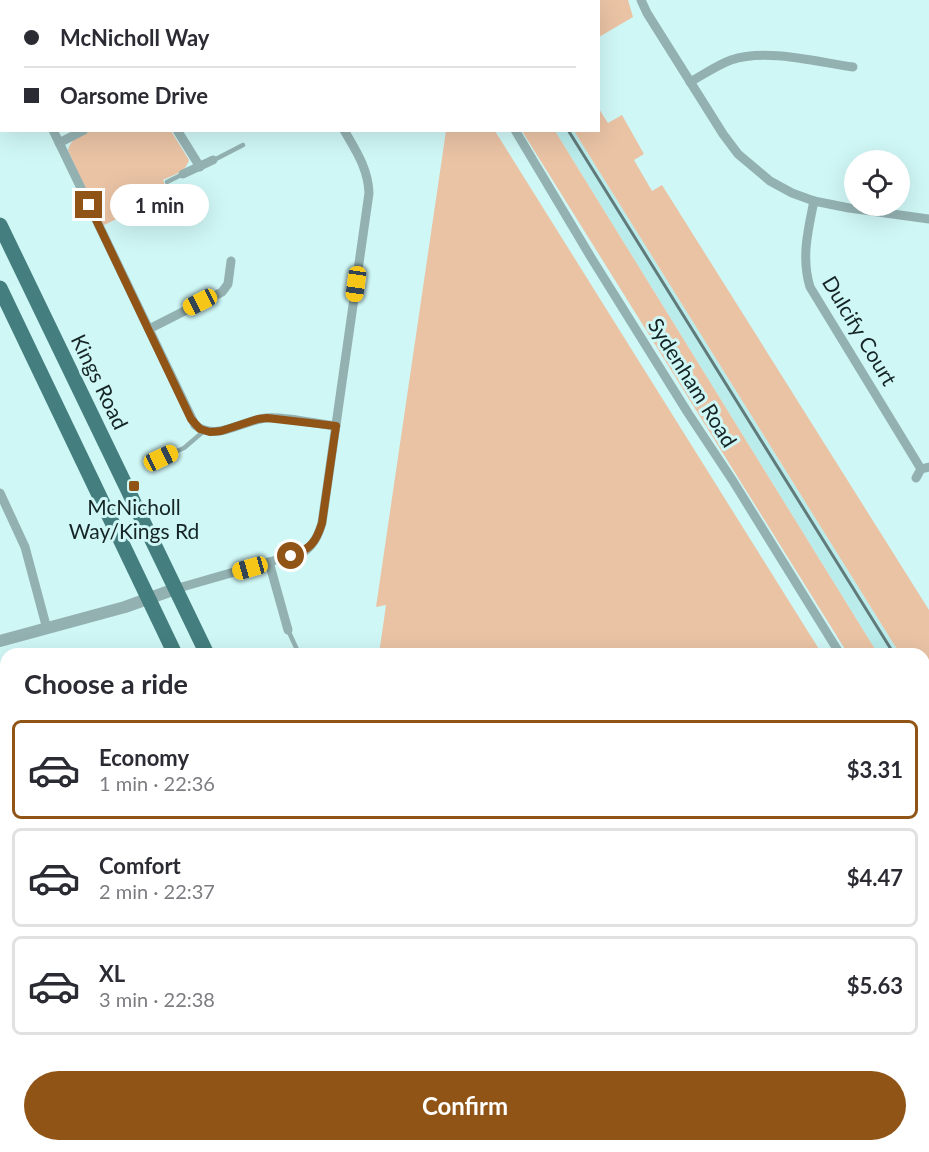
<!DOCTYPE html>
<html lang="en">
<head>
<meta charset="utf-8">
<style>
  body { margin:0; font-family:Lato,sans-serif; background:#f7f7f7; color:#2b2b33; height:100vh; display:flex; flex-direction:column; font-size:22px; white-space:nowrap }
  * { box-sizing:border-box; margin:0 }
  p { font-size:20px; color:#7c7c81 }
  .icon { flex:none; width:33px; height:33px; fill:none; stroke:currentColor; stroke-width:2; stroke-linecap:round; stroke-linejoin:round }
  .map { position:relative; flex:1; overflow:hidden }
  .side { position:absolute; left:0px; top:648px; width:930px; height:504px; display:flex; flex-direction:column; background:#fff; border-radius:18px 18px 0 0; box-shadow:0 6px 24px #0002 }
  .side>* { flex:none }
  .banner { position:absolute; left:0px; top:0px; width:600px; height:132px; box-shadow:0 6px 24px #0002; display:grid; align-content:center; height:132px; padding:0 24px; background:#fff }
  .fabs { position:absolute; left:844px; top:150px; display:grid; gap:12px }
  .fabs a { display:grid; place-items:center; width:66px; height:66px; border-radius:50%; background:#fff; box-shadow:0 6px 24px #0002; font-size:30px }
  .end { position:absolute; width:27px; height:27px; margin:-14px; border:8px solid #915417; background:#fff; box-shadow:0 0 0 3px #fff }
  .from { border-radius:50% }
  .bubble { position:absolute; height:42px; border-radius:21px; background:#fff; box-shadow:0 6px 24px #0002; font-size:20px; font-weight:700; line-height:42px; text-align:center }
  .car { position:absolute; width:18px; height:36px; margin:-18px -9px; border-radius:8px; box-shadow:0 0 4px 2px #0007; background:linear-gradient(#f5c518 24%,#345 0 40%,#f5c518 0 76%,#345 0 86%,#f5c518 0) }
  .banner b { display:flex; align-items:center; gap:21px; height:57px; font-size:22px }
  .banner b+b { border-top:2px solid #e1e1e2 }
  .banner i { width:15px; height:15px; background:#2b2b33 }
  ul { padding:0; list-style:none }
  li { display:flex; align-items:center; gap:18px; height:99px; margin:0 12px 9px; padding:0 12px; border:3px solid #e1e1e2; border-radius:9px }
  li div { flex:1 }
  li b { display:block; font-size:22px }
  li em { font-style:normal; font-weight:700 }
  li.selected { border-color:#915417 }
  li>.icon { width:54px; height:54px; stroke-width:1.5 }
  h2 { padding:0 24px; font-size:27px; line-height:72px }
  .primary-button { display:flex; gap:12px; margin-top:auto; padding:12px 24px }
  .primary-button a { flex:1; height:69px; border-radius:36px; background:#915417; color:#fff; font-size:24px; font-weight:700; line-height:69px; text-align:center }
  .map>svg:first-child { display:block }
</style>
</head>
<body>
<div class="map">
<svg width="929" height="1152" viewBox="0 0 929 1152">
  <rect width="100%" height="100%" fill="#cff7f6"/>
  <path fill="#baecec" d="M555,131H574L900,654H878Z"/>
  <g fill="#eac3a5">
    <path d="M493,0H628L633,17L599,37L598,2H494Z"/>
    <path d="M599,109L608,123L622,115L644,154L634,160L652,191L662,185L929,610V701L924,693V654H900L574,131L598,130Z"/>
    <path d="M91,131H171L189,160C186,172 173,175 163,180L169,194L102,226L68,150C71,138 80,136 91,131Z"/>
    <path d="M446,131H495L822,654H379L386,605L376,607Z"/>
    <path d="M522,131H555L878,654H848Z"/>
    <path d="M924,817L929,825V1152H309L310,1146H924Z"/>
  </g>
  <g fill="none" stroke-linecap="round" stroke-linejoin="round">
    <g stroke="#94b1b1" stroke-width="4.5">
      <path d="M214,160L243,145"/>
      <path d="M167,182L183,174"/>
      <path d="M161,458L184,448L204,431"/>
      <path d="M288,630L299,654"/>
    </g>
    <g stroke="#94b1b1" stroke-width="9">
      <path d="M262,0L263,2"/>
      <path d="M430,0L431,2"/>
      <path d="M442,0L443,2"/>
      <path d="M641,0L647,13L723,134L738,154L770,181L792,193L814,201L849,208L929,219"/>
      <path d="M418,2L420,0"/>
      <path d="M0,24L2,27"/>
      <path d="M690,82C703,75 717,65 731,60C767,48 816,62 853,67"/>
      <path d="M53,130L195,425C216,442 243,420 266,418C285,416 316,424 336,426"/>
      <path d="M177,130L200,167"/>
      <path d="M515,130L592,259L688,413L733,481L840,654"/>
      <path d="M59,143L84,130"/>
      <path d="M183,174L213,160"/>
      <path d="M814,201C808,230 801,258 810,287L921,469"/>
      <path d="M149,329L222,292L228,284L231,261"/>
      <path d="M916,478L921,469L929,467"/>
      <path d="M0,493L25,547L47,629"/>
      <path d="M269,562L288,630"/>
      <path d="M175,589L304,552C314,544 318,536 322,523L369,193C368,168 356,151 344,130"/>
      <path d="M924,791L929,799"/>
      <path d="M0,803H5"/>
      <path d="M0,944L6,943"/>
      <path d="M171,1152V1146"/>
    </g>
    <path stroke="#94b1b1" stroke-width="12" d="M0,641L125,607L175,589"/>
    <g stroke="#447e7e" stroke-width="15">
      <path d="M0,225L207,654"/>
      <path d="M0,288L175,654"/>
      <path d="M264,1152L265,1146"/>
      <path d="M293,1152L294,1146"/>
    </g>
    <g stroke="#617a7a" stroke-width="3">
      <path d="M480,0L481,2"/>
      <path d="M568,130L894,654"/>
      <path d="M924,713L929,721"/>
    </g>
  </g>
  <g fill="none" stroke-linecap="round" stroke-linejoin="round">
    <path stroke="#915417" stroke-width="8" d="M89,205L191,419L200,429L210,432L221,431L258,419L267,418L336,426L322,523C316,543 310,549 291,556"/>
  </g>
  <rect fill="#915417" stroke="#cff7f6" stroke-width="2" x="128" y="480" width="12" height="12" rx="3"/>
  <g text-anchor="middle" stroke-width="6" stroke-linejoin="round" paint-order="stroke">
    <g font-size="21" fill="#152424" stroke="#cff7f6">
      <text transform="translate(859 331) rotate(59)" y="7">Dulcify Court</text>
      <text transform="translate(99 382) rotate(64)" y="7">Kings Road</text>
      <text transform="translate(692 383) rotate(58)" y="7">Sydenham Road</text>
    </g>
    <g font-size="21" fill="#152424" stroke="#cff7f6">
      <text x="134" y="515">McNicholl<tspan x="134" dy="24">Way/Kings Rd</tspan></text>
    </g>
  </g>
</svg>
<div class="fabs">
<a><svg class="icon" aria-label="locate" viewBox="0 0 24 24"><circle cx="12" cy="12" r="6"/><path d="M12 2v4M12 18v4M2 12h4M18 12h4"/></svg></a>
</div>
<i class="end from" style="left:291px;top:556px"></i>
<i class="end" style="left:89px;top:205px"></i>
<div class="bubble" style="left:110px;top:184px;width:99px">1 min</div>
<i class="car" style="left:356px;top:284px;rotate:188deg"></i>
<i class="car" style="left:200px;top:302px;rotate:243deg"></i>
<i class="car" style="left:161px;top:458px;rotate:65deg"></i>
<i class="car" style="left:250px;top:568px;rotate:254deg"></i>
<div class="banner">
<b><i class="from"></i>McNicholl Way</b>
<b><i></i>Oarsome Drive</b>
</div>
<section class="side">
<h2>Choose a ride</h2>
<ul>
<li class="selected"><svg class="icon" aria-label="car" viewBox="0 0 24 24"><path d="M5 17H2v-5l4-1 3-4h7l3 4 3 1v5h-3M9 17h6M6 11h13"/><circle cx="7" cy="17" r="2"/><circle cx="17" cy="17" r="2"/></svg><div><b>Economy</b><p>1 min · 22:36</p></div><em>$3.31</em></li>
<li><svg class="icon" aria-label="car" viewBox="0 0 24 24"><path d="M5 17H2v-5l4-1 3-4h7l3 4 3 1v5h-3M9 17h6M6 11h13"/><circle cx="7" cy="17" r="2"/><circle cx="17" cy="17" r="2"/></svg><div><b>Comfort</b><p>2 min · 22:37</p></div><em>$4.47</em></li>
<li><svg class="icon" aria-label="car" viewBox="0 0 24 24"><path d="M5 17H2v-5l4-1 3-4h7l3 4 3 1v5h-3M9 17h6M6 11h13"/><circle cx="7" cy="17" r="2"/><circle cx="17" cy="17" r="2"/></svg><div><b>XL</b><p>3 min · 22:38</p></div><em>$5.63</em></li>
</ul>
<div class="primary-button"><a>Confirm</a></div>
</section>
</div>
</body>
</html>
